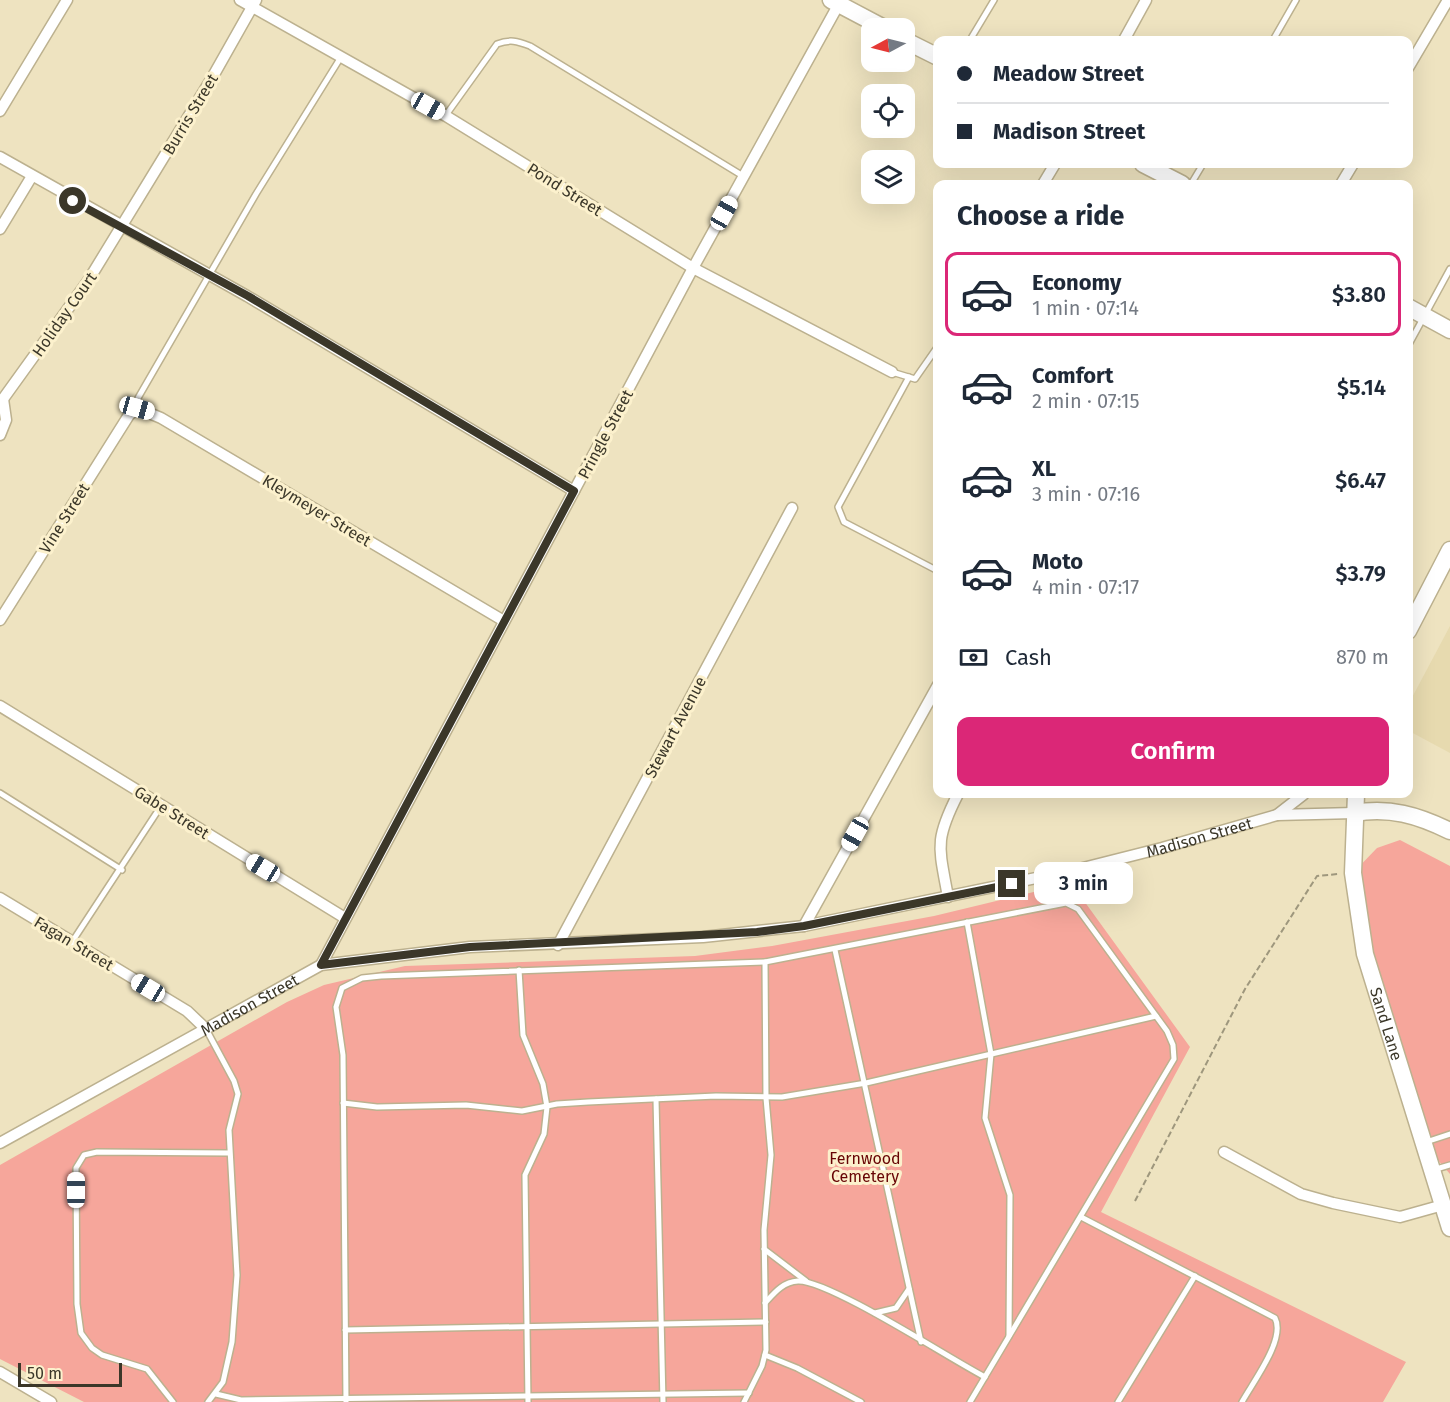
<!DOCTYPE html>
<html lang="en">
<head>
<meta charset="utf-8">
<style>
  body { margin:0; font-family:"Fira Sans",sans-serif; background:#f6f6f7; color:#1f2937; height:100vh; display:flex; flex-direction:column; font-size:22px; white-space:nowrap }
  * { box-sizing:border-box; margin:0 }
  p { font-size:20px; color:#747a83 }
  .icon { flex:none; width:33px; height:33px; fill:none; stroke:currentColor; stroke-width:2; stroke-linecap:round; stroke-linejoin:round }
  .map { position:relative; flex:1; overflow:hidden }
  .details { position:absolute; left:933px; top:180px; width:480px; height:618px; display:flex; flex-direction:column; background:#fff; border-radius:12px; box-shadow:0 6px 24px #0002 }
  .details>* { flex:none }
  .hud { position:absolute; left:933px; top:36px; width:480px; height:132px; border-radius:12px; box-shadow:0 6px 24px #0002; display:grid; align-content:center; height:132px; padding:0 24px; background:#fff }
  .needle { width:39px; rotate:263deg }
  .fabs { position:absolute; left:861px; top:18px; display:grid; gap:12px }
  .fabs a { display:grid; place-items:center; width:54px; height:54px; border-radius:12px; background:#fff; box-shadow:0 6px 24px #0002; font-size:30px }
  .scale { position:absolute; left:18px; bottom:15px; width:104px; box-sizing:border-box; padding-left:6px; border:3px solid #3b3729; border-top:0; font-size:16px; line-height:21px; white-space:nowrap; color:#3b3729; -webkit-text-stroke:4px #fcf1cd; paint-order:stroke }
  .end { position:absolute; width:27px; height:27px; margin:-14px; border:8px solid #3b3729; background:#fff; box-shadow:0 0 0 3px #fff }
  .from { border-radius:50% }
  .bubble { position:absolute; height:42px; border-radius:12px; background:#fff; box-shadow:0 6px 24px #0002; font-size:20px; font-weight:600; line-height:42px; text-align:center }
  .car { position:absolute; width:18px; height:36px; margin:-18px -9px; border-radius:8px; box-shadow:0 0 4px 2px #0007; background:linear-gradient(#fff 24%,#345 0 40%,#fff 0 76%,#345 0 86%,#fff 0) }
  .hud b { display:flex; align-items:center; gap:21px; height:57px; font-size:22px }
  .hud b+b { border-top:2px solid #e0e1e3 }
  .hud i { width:15px; height:15px; background:#1f2937 }
  ul { padding:0; list-style:none }
  li { display:flex; align-items:center; gap:18px; height:84px; margin:0 12px 9px; padding:0 12px; border:3px solid transparent; border-radius:12px }
  li div { flex:1 }
  li b { display:block; font-size:22px }
  li em { font-style:normal; font-weight:600 }
  li.active { border-color:#db2777 }
  li>.icon { width:54px; height:54px; stroke-width:1.5 }
  h2 { padding:0 24px; font-size:27px; line-height:72px }
  .pay { display:flex; align-items:center; gap:15px; height:66px; padding:0 24px; font-size:22px }
  .pay p { margin-inline-start:auto }
  .button { display:flex; gap:12px; margin-top:auto; padding:12px 24px }
  .button a { flex:1; height:69px; border-radius:12px; background:#db2777; color:#fff; font-size:24px; font-weight:600; line-height:69px; text-align:center }
  .map>svg:first-child { display:block }
</style>
</head>
<body>
<div class="map">
<svg width="1450" height="1402" viewBox="0 0 1450 1402">
  <rect width="100%" height="100%" fill="#eee3c0"/>
  <path fill="#e7daaf" d="M1450,626V753L1409,731L1408,705Z"/>
  <g fill="#f6a69b">
    <path d="M1400,840L1450,866V1174L1423,1143L1353,873L1377,848Z"/>
    <path d="M1071,883L1190,1047L1101,1212L1406,1362L1383,1402H84L0,1359V1165L287,1002L324,985L405,966L695,956L772,946L934,916Z"/>
  </g>
  <g fill="none" stroke-linecap="round" stroke-linejoin="round">
    <g stroke="#bcb18f" stroke-width="8">
      <g id="lane">
        <path d="M970,40L994,0"/>
        <path d="M1273,40L1296,0"/>
        <path d="M446,115L497,44C510,39 517,41 530,46L743,176"/>
        <path d="M1191,184L1203,164"/>
        <path d="M1408,346L1450,269"/>
        <path d="M892,372L915,379L938,346"/>
        <path d="M909,377L838,507L844,522L938,571"/>
        <path d="M137,407L138,398L256,194L341,57"/>
        <path d="M0,793L122,870"/>
        <path d="M967,922L991,1054L985,1118L1010,1195L1009,1336"/>
        <path d="M72,942L161,806"/>
        <path d="M835,950L921,1342"/>
        <path d="M519,970L523,1035L543,1084L547,1107L544,1134L525,1175L528,1402"/>
        <path d="M206,1029L234,1081L238,1094L229,1130L237,1275L232,1342L223,1382L208,1402"/>
        <path d="M656,1099L663,1402"/>
        <path d="M343,1103L377,1107L466,1105L522,1111L557,1104L588,1102L716,1096L782,1097L866,1083L1156,1016"/>
        <path d="M1426,1142L1450,1134"/>
        <path d="M1433,1170L1450,1165"/>
        <path d="M1081,1217L1275,1318C1286,1339 1253,1382 1242,1402"/>
        <path d="M764,1249L806,1281"/>
        <path d="M765,1303C775,1292 783,1282 798,1281C829,1280 950,1359 985,1377"/>
        <path d="M875,1313L896,1308L909,1289"/>
        <path d="M345,1330L766,1322"/>
        <path d="M765,1355L797,1368L861,1402"/>
        <path d="M216,1394L241,1400L749,1393"/>
        <path d="M173,1402L147,1369L102,1355L92,1348L81,1333L77,1304L76,1168L84,1155L97,1152L229,1153"/>
        <path d="M346,1402L343,1055L336,1007L342,988L362,978L381,976L765,962L1066,903L1078,909L1167,1031L1173,1045L1174,1059L970,1402"/>
        <path d="M744,1402L762,1366L766,1350L764,1230L771,1155L766,1098L765,962"/>
        <path d="M1118,1402L1195,1276"/>
      </g>
    </g>
    <g stroke="#bcb18f" stroke-width="13">
      <g id="street">
        <path d="M240,0L446,116L693,268L892,372"/>
        <path d="M1124,40L1146,0"/>
        <path d="M1408,68L1448,0"/>
        <path d="M0,111L67,0"/>
        <path d="M0,157L247,296L574,491"/>
        <path d="M1043,184L1055,164"/>
        <path d="M1341,184L1353,164"/>
        <path d="M0,229L32,176"/>
        <path d="M3,399L88,281L212,78L256,0"/>
        <path d="M0,402L3,399L6,420L0,435"/>
        <path d="M0,620L129,415L137,408L161,418L504,621"/>
        <path d="M0,706L345,918"/>
        <path d="M1277,815L1304,794"/>
        <path d="M948,897C939,847 934,841 958,794"/>
        <path d="M0,898L187,1011L206,1029"/>
        <path d="M804,926L938,685"/>
        <path d="M558,945L792,508"/>
        <path d="M321,965L693,268L841,0"/>
        <path id="s1" d="M0,1143L321,965L470,947L703,937L804,926L1075,870L1162,848L1277,815L1354,813"/>
        <path d="M1224,1152L1301,1194L1333,1203L1400,1217L1443,1205"/>
        <path d="M0,1372L51,1402"/>
      </g>
    </g>
    <g stroke="#bcb18f" stroke-width="19">
      <g id="secondary">
        <path d="M831,0L884,28"/>
        <path d="M904,40L938,57"/>
        <path d="M1143,164L1182,184"/>
        <path d="M1408,307L1450,330"/>
        <path d="M1408,631L1450,550"/>
        <path id="s2" d="M1356,794L1353,873L1365,954L1450,1228"/>
        <path d="M1354,813C1390,807 1417,815 1450,831"/>
      </g>
    </g>
    <path stroke="#9e977d" stroke-width="2" stroke-dasharray="6 3" stroke-linecap="butt" d="M1135,1201L1245,989L1317,876L1338,874"/>
    <use href="#lane" stroke="#fff" stroke-width="5"/>
    <use href="#street" stroke="#fff" stroke-width="10"/>
    <use href="#secondary" stroke="#fff" stroke-width="16"/>
  </g>
  <g fill="none" stroke-linecap="round" stroke-linejoin="round">
    <path stroke="#3b3729" stroke-width="8" d="M73,201L248,296L574,491L321,965L470,947L757,932L804,926L1012,884"/>
  </g>
  <g text-anchor="middle" stroke-width="6" stroke-linejoin="round" paint-order="stroke">
    <g font-size="16" fill="#3b3729" stroke="#fcf1cd">
      <text transform="translate(190 114) rotate(-59)" y="6">Burris Street</text>
      <text transform="translate(565 189) rotate(32)" y="6">Pond Street</text>
      <text transform="translate(64 314) rotate(-55)" y="6">Holiday Court</text>
      <text transform="translate(605 434) rotate(-62)" y="6">Pringle Street</text>
      <text transform="translate(317 510) rotate(31)" y="6">Kleymeyer Street</text>
      <text transform="translate(64 518) rotate(-58)" y="6">Vine Street</text>
      <text transform="translate(675 727) rotate(-62)" y="6">Stewart Avenue</text>
      <text transform="translate(172 812) rotate(32)" y="6">Gabe Street</text>
      <text dy="6" stroke="none"><textPath href="#s1" startOffset="1257">Madison Street</textPath></text>
      <text transform="translate(74 943) rotate(31)" y="6">Fagan Street</text>
      <text dy="6" stroke="none"><textPath href="#s1" startOffset="285">Madison Street</textPath></text>
      <text dy="6" stroke="none"><textPath href="#s2" startOffset="234">Sand Lane</textPath></text>
    </g>
    <g font-size="16" fill="#670404" stroke="#fcf1cd">
      <text x="865" y="1164">Fernwood<tspan x="865" dy="18">Cemetery</tspan></text>
    </g>
  </g>
</svg>
<div class="fabs">
<a><svg class="needle" viewBox="-14 -14 28 28"><path d="M0-13l5 13h-10z" fill="#e53935"/><path d="M0 13l5-13h-10z" fill="#747a83"/></svg></a>
<a><svg class="icon" aria-label="locate" viewBox="0 0 24 24"><circle cx="12" cy="12" r="6"/><path d="M12 2v4M12 18v4M2 12h4M18 12h4"/></svg></a>
<a><svg class="icon" aria-label="layers" viewBox="0 0 24 24"><path d="M12 4l9 5-9 5-9-5zM3 14l9 5 9-5"/></svg></a>
</div>
<div class="scale">50 m</div>
<i class="end from" style="left:73px;top:201px"></i>
<i class="end" style="left:1012px;top:884px"></i>
<div class="bubble" style="left:1034px;top:862px;width:99px">3 min</div>
<i class="car" style="left:428px;top:106px;rotate:119deg"></i>
<i class="car" style="left:724px;top:213px;rotate:29deg"></i>
<i class="car" style="left:137px;top:408px;rotate:106deg"></i>
<i class="car" style="left:855px;top:834px;rotate:209deg"></i>
<i class="car" style="left:263px;top:868px;rotate:301deg"></i>
<i class="car" style="left:148px;top:988px;rotate:301deg"></i>
<i class="car" style="left:76px;top:1190px;rotate:0deg"></i>
<div class="hud">
<b><i class="from"></i>Meadow Street</b>
<b><i></i>Madison Street</b>
</div>
<section class="details">
<h2>Choose a ride</h2>
<ul>
<li class="active"><svg class="icon" aria-label="car" viewBox="0 0 24 24"><path d="M5 17H2v-5l4-1 3-4h7l3 4 3 1v5h-3M9 17h6M6 11h13"/><circle cx="7" cy="17" r="2"/><circle cx="17" cy="17" r="2"/></svg><div><b>Economy</b><p>1 min · 07:14</p></div><em>$3.80</em></li>
<li><svg class="icon" aria-label="car" viewBox="0 0 24 24"><path d="M5 17H2v-5l4-1 3-4h7l3 4 3 1v5h-3M9 17h6M6 11h13"/><circle cx="7" cy="17" r="2"/><circle cx="17" cy="17" r="2"/></svg><div><b>Comfort</b><p>2 min · 07:15</p></div><em>$5.14</em></li>
<li><svg class="icon" aria-label="car" viewBox="0 0 24 24"><path d="M5 17H2v-5l4-1 3-4h7l3 4 3 1v5h-3M9 17h6M6 11h13"/><circle cx="7" cy="17" r="2"/><circle cx="17" cy="17" r="2"/></svg><div><b>XL</b><p>3 min · 07:16</p></div><em>$6.47</em></li>
<li><svg class="icon" aria-label="car" viewBox="0 0 24 24"><path d="M5 17H2v-5l4-1 3-4h7l3 4 3 1v5h-3M9 17h6M6 11h13"/><circle cx="7" cy="17" r="2"/><circle cx="17" cy="17" r="2"/></svg><div><b>Moto</b><p>4 min · 07:17</p></div><em>$3.79</em></li>
</ul>
<div class="pay"><svg class="icon" aria-label="cash" viewBox="0 0 24 24"><path d="M3 7h18v10H3z"/><circle cx="12" cy="12" r="2"/></svg>Cash<p>870 m</p></div>
<div class="button"><a>Confirm</a></div>
</section>
</div>
</body>
</html>
